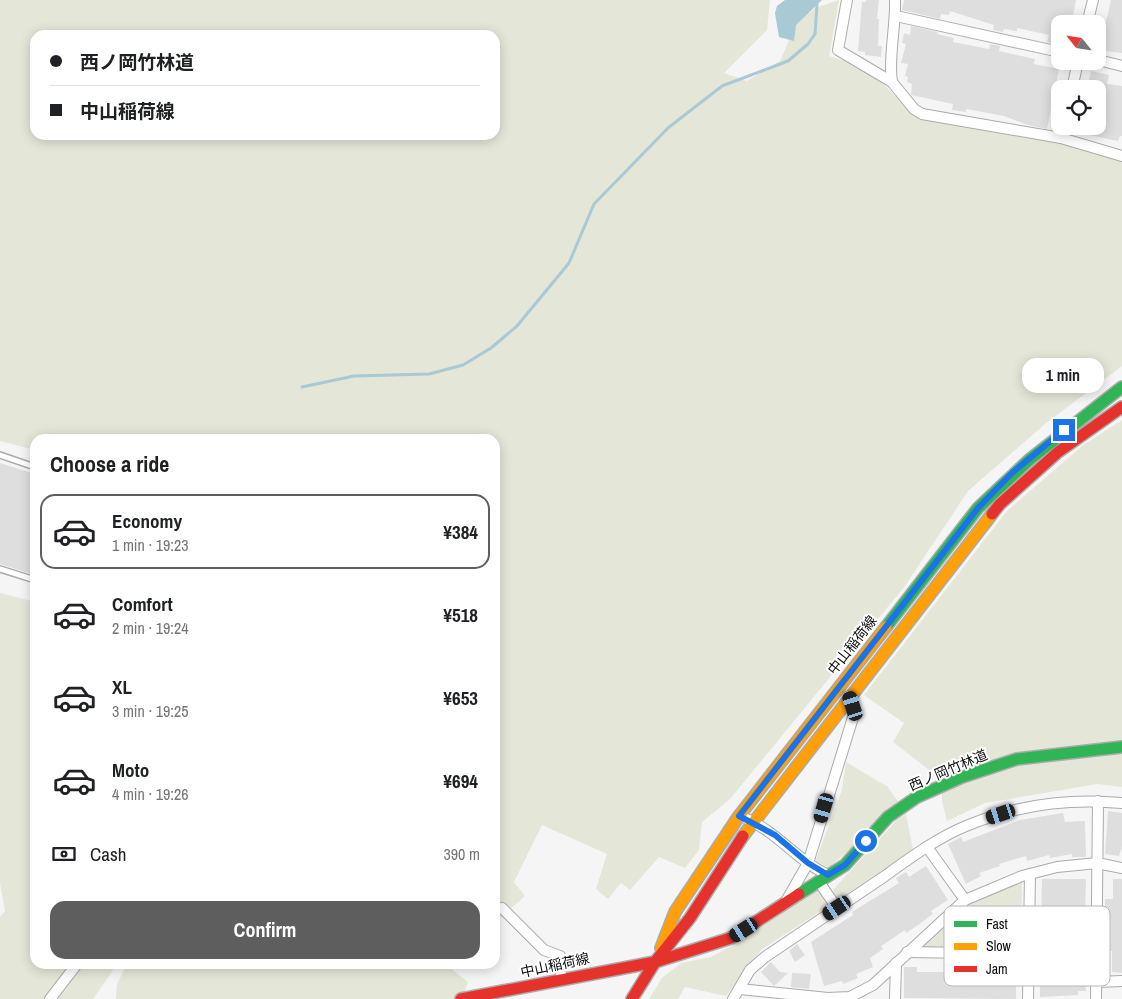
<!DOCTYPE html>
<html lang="en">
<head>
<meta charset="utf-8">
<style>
  body { margin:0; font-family:"Archivo Narrow","Noto Sans JP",sans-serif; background:#f2f2f2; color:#202124; height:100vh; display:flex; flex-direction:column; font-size:19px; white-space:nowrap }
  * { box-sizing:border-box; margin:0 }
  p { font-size:16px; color:#757577 }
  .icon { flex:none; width:28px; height:28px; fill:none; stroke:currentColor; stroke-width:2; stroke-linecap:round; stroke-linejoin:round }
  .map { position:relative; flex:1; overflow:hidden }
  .drawer { position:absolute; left:30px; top:434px; width:470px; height:535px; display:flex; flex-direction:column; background:#fff; border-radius:15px; box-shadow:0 2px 12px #0003 }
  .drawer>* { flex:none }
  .guide { position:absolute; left:30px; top:30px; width:470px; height:110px; border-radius:15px; box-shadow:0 2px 12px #0003; display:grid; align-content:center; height:110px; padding:0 20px; background:#fff }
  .needle { width:32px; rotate:300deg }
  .tools { position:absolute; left:1051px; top:15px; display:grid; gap:10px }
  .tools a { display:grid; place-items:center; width:55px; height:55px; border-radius:10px; background:#fff; box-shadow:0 2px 12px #0003; font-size:25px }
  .end { position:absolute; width:22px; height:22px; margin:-11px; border:6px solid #1a73e8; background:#fff; box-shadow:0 0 0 2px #fff }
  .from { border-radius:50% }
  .bubble { position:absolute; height:35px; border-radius:15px; background:#fff; box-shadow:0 2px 12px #0003; font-size:16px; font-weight:800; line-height:35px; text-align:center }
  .car { position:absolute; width:15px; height:30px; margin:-15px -8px; border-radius:6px; box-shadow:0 0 4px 1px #0007; background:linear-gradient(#222 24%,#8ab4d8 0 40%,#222 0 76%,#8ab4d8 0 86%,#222 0) }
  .guide b { display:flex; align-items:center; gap:18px; height:48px; font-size:19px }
  .guide b+b { border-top:1px solid #e0e0e0 }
  .guide i { width:12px; height:12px; background:#202124 }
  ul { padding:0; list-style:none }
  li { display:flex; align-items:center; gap:15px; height:75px; margin:0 10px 8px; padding:0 10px; border:2px solid transparent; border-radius:15px }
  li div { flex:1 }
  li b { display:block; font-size:19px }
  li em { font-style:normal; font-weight:800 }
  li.current { border-color:#5e5e5e }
  li>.icon { width:45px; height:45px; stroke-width:1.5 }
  h2 { padding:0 20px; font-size:22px; line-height:60px }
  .pay { display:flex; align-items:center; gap:12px; height:55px; padding:0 20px; font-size:19px }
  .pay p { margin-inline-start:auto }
  .primary-button { display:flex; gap:10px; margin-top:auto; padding:10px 20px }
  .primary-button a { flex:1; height:58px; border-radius:15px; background:#5e5e5e; color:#fff; font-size:20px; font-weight:800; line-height:58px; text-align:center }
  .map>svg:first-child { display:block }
</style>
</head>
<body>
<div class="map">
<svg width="1122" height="999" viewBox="0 0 1122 999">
  <rect width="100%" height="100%" fill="#f5f5f5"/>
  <g fill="#e4e6d8" fill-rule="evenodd">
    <path d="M0,0H770L767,30L724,73L747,81L780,61L796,24L815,8L839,0L829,56L854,64L881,82L918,118L1122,153V366L1045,424L968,491L905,586L730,799L702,822L699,850L685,868L659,857L630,890L621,883L608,899L596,889L607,854L542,825L514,882L525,896L500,918L495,914V439H35V450L0,441ZM35,35H495V135H35Z"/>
    <path d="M1122,420V787L1097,784L985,803L947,821L942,801V780L893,742L904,723L864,695L1007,511L1082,446Z"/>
    <path d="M0,593L35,602V964H72L44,999H0V917L5,911L0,883Z"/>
    <path d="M846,762L888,787L901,806L828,868L816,860L842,790Z"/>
    <path d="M906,814L913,850L837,901L833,890L897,820Z"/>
    <path d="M1022,881L1021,948H921L967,900Z"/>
    <path d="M817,889L829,906L762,949L726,996L685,987L678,999H649L662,978L681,963L711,957L747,937Z"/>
    <path d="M83,964H110L115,967L93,999H57Z"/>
    <path d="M127,964H445L468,982L462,999H116L117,984Z"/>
  </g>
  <path fill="#a9c9d5" d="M785,0H822L796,25L794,41L779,37L775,13L777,6Z"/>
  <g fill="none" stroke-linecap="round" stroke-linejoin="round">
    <path stroke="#a9c9d5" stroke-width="3" d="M302,387L354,376L429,374L463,365L491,348L517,326L569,263L594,204L668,128L722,86L788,61L808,44L815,34L817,4"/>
  </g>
  <g fill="#dedede">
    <path d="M866,0H879L877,19H879L878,46H882L881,57L865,55V52L858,51L862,2H866Z"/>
    <path d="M904,0H1076L1073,16L1081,18L1080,24H1060V45L1047,42L1049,35L1017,28V31L1004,29L1003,32L993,30L994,25L950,11L949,15L941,14L940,19L902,10Z"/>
    <path d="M1111,0H1122V53L1098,50V20L1106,22Z"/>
    <path d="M911,26L938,32L937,34L954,38L953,42L989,49L990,44L1000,46L999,51L1035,59L1034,64L1059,69L1047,129L1031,126L1004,116L966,109V112L952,110L953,104L911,95L912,84L907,82L908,77L905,76L908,64L901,63L906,44L902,43L904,33L910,35Z"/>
    <path d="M1091,71L1109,75L1107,84L1122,86V136H1120L1118,141L1070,131L1071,126H1098V89L1088,86Z"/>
    <path d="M0,463L35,474V575L0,564Z"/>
    <path d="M1108,811L1122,813V847L1119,856L1105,854Z"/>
    <path d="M1063,813L1065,822L1085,821L1086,857H1072V854L1050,858L1049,855L1027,861L1026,856L999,864L1000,866L979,873L981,876L966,884L948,844L961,837L963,842L1020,820Z"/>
    <path d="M926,866L948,900L931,911L933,914L918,925L906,933L905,930L881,946L883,949L870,958L873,967L856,974L858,978L843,984L842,981L824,986L811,942L853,915L852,912L899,883L896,878L906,872L909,877Z"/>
    <path d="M1042,879H1086L1085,914H1087V928H1085L1082,966H1088V978H1085L1086,991H1078V995L1040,997V983H1044V963H1042V944H1036V931H1041Z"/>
    <path d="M1113,879H1122V973L1112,972V951H1108L1109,934H1105V899H1113Z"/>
    <path d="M797,944L805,955L795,962L789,951Z"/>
    <path d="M771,962L780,972L788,973L774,986L761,972Z"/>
    <path d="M1004,962H1016V999L904,998V967H917V972H944V968L1004,965Z"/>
    <path d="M792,973L811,974L809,989L791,987Z"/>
  </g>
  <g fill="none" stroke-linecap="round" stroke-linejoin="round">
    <g stroke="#ababab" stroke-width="8">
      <g id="lane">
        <path d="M0,455L35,467"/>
        <path d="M0,569L35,580"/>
      </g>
    </g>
    <g stroke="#ababab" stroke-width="12">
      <g id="street">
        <path d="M847,0L838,50L892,82L914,109L922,114L1061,138L1122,156"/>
        <path d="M896,16L1060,52"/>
        <path d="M1087,24L1093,0"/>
        <path d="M1098,60L1122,66"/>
        <path d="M892,82C888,59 896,26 895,0"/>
        <path d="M1072,89L1078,61"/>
        <path d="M1061,138L1064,126"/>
        <path d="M747,819C778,833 798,861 828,875"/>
        <path d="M927,847L965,900"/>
        <path d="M819,882L837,908"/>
        <path d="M785,903L808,863L855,711L849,696"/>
        <path d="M502,908L544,950L560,956L561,978"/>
        <path d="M907,952L1029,954"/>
        <path d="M1097,982L1122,981"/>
        <path d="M740,989L828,998L850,997L873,985L965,900L1022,876L1057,867L1097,863L1122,868"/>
        <path d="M50,999L77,964"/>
        <path d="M733,999L750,970L765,957C805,930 845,903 885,876C910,858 937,838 966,826C1016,805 1068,798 1122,803"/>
        <path d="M895,999L896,963"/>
        <path d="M1028,999L1030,874"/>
        <path d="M1096,999L1098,801"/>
      </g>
    </g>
    <g stroke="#ababab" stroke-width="14">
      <g id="fast">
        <path d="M886,627L978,508L1029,460L1122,387"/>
        <path d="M799,894L845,865L888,817L917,797L962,777L1017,759L1122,747"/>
      </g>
    </g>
    <g stroke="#ababab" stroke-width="14">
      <g id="slow">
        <path d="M743,836L992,514"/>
        <path d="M661,948L675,912L739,816L886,627"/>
      </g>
    </g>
    <g stroke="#ababab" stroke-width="14">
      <g id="jam">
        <path d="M992,514L1000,504L1058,452L1122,407"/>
        <path d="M461,999L655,962L731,938L799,894"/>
        <path d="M632,999L655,962L690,918L743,836"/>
      </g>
    </g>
    <use href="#lane" stroke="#fefefe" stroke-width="5"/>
    <use href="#street" stroke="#fefefe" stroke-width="10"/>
    <use href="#fast" stroke="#30b455" stroke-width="11"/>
    <use href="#slow" stroke="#ff9f0a" stroke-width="11"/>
    <use href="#jam" stroke="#e5322d" stroke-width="11"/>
  </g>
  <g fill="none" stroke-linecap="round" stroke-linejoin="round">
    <path stroke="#1a73e8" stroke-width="6" d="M866,841L845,865L828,875L808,863L775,835L739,816L978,508L1012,473L1064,430"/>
  </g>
  <g text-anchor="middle" stroke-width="4" stroke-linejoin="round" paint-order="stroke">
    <g font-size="14" fill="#0d0d0d" stroke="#fff">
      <text transform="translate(852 645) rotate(-52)" y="5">中山稲荷線</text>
      <text transform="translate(948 770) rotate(-23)" y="5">西ノ岡竹林道</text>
      <text transform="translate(555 965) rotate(-12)" y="5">中山稲荷線</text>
    </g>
  </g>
  <rect x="944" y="906" width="166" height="80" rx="8" fill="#fff" stroke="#b6b6b6" stroke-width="1"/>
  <rect x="954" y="921" width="23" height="6" fill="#30b455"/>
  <rect x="954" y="943" width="23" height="7" fill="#ff9f0a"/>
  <rect x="954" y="966" width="23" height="6" fill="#e5322d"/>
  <g font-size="14" fill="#0d0d0d">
    <text x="986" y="929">Fast</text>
    <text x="986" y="951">Slow</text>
    <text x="986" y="974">Jam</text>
  </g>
</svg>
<div class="tools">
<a><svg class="needle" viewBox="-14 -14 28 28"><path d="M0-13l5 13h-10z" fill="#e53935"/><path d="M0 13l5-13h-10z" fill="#757577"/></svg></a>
<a><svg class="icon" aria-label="locate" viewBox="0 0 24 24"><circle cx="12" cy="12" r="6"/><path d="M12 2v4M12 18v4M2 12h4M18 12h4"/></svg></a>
</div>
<i class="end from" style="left:866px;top:841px"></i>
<i class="end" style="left:1064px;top:430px"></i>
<div class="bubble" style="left:1022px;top:358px;width:82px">1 min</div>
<i class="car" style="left:853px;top:706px;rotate:342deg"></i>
<i class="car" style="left:824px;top:808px;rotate:196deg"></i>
<i class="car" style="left:1001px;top:814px;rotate:252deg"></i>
<i class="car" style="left:837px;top:908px;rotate:236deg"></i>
<i class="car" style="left:744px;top:930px;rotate:237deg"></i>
<div class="guide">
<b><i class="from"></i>西ノ岡竹林道</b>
<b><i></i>中山稲荷線</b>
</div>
<section class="drawer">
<h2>Choose a ride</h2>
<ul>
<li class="current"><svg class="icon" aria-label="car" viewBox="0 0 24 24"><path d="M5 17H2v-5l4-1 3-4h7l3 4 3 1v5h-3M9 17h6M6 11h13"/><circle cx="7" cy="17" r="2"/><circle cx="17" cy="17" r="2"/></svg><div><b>Economy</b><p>1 min · 19:23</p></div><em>¥384</em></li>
<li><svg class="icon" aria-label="car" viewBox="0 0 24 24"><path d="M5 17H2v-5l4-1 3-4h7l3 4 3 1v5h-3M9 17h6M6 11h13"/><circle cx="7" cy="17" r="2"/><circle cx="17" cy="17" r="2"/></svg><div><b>Comfort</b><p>2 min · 19:24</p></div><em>¥518</em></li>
<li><svg class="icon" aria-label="car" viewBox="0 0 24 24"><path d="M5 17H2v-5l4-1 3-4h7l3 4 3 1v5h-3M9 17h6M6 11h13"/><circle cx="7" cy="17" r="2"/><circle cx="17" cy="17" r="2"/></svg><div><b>XL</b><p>3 min · 19:25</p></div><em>¥653</em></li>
<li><svg class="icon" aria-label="car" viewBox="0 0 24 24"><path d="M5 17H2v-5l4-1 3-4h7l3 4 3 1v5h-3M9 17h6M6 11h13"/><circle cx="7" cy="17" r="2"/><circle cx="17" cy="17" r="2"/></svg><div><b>Moto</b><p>4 min · 19:26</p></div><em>¥694</em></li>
</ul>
<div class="pay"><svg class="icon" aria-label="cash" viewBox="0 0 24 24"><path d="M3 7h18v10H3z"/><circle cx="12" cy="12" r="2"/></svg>Cash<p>390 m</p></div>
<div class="primary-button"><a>Confirm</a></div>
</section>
</div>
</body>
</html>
